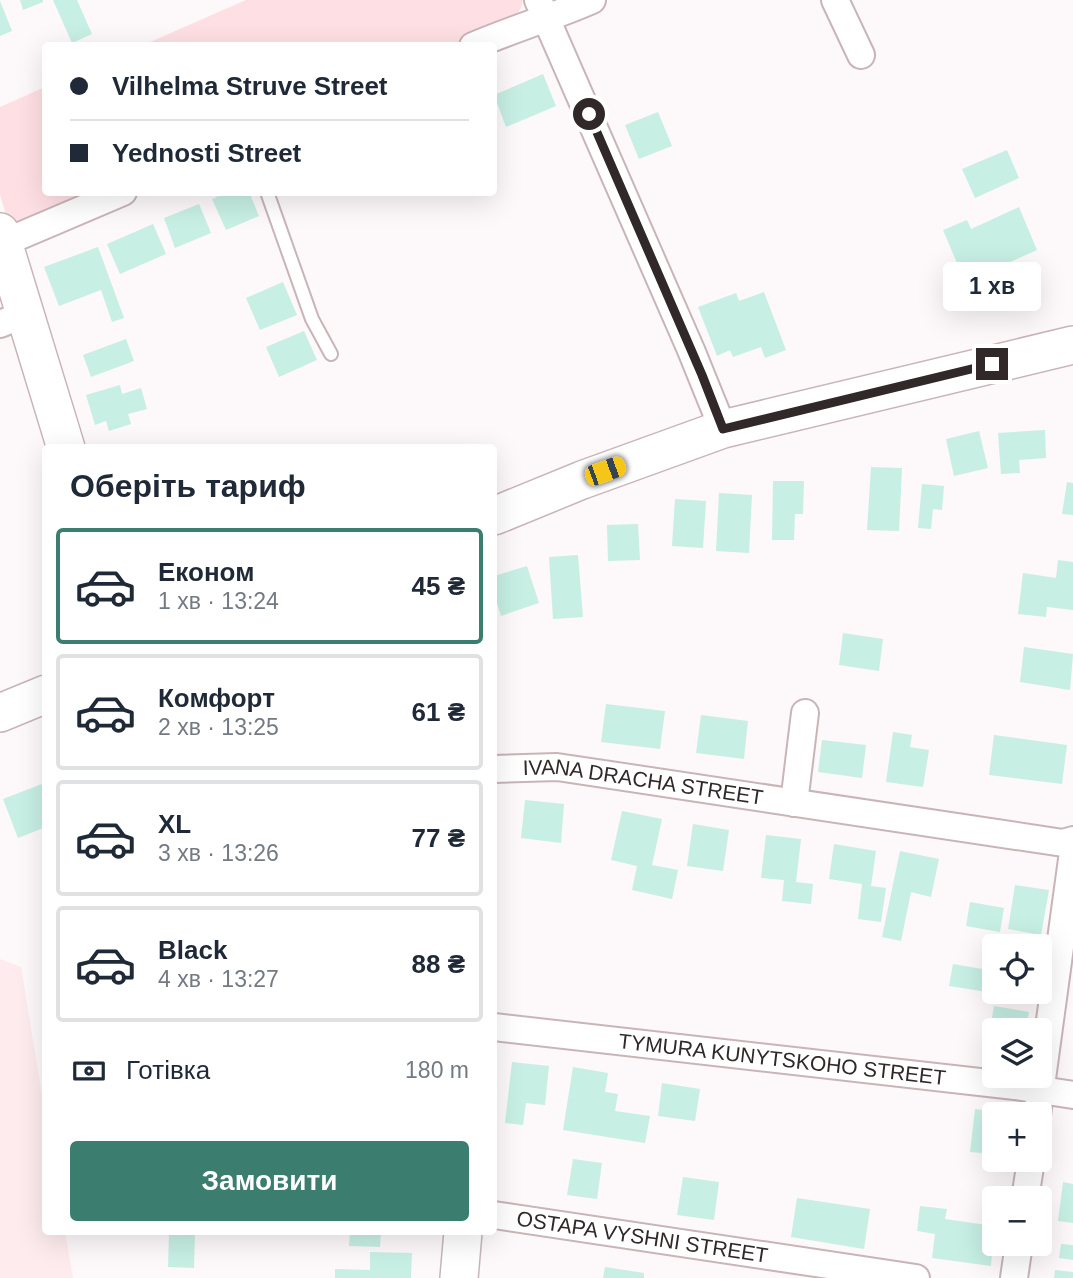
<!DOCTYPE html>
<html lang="uk">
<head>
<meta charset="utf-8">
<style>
  body { margin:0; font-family:Helvetica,sans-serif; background:#f2f2f3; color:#1f2937; height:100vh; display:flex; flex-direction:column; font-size:26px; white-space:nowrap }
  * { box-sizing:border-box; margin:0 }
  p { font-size:23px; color:#747a83 }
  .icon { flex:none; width:38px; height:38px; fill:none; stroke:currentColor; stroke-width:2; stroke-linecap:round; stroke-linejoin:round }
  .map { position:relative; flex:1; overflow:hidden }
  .sheet { position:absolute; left:42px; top:444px; width:455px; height:791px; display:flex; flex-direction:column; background:#fff; border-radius:7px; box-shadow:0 7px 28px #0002 }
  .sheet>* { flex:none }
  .top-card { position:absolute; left:42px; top:42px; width:455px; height:154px; border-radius:7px; box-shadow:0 7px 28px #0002; display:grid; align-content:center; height:154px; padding:0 28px; background:#fff }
  .controls { position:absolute; left:982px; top:934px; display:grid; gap:14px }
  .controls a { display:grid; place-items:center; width:70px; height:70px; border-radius:7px; background:#fff; box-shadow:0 7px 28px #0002; font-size:35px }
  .end { position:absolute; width:32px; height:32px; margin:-16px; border:9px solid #302829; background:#fff; box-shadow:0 0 0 4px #fff }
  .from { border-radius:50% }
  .bubble { position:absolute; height:49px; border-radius:7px; background:#fff; box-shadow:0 7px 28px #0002; font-size:23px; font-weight:800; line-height:49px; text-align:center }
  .car { position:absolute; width:21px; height:42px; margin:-21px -10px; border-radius:9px; box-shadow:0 0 5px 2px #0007; background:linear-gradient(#f5c518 24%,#345 0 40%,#f5c518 0 76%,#345 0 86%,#f5c518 0) }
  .top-card b { display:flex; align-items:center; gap:24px; height:66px; font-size:26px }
  .top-card b+b { border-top:2px solid #e0e1e3 }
  .top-card i { width:18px; height:18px; background:#1f2937 }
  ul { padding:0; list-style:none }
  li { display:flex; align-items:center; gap:21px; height:116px; margin:0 14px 10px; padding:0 14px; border:4px solid #e0e1e3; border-radius:7px }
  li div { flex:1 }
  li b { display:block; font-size:26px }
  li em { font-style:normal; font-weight:800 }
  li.active { border-color:#3b7d6e }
  li>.icon { width:63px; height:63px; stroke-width:1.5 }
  h2 { padding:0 28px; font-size:32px; line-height:84px }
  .pay { display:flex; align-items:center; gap:18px; height:77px; padding:0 28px; font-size:26px }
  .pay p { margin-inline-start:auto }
  .button { display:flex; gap:14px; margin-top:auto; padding:14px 28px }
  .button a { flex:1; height:80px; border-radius:7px; background:#3b7d6e; color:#fff; font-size:28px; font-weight:800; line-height:80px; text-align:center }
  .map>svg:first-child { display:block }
</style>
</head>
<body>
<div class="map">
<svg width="1073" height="1278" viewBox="0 0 1073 1278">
  <rect width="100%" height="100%" fill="#fdf8f9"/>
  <path fill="#fdebed" d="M0,959L21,967L45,1114L46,1232H65L73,1278H0Z"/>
  <g fill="#fedfe4">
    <path d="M246,0H523C518,28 482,36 459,45L141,46Z"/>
    <path d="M45,87L46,192L109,193L21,230L9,224L0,195V107Z"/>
  </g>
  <g fill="#c7efe4">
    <path d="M20,0H43V2L23,10Z"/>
    <path d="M53,0H77L92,34L72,43Z"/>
    <path d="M0,1L12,31L0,36Z"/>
    <path d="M543,74L556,106L506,127L494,95Z"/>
    <path d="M658,112L672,146L639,159L625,125Z"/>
    <path d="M1007,150L1019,178L975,198L962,169Z"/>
    <path d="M228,192H249L259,216L226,230L212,199Z"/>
    <path d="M199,204L211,233L175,248L164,218Z"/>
    <path d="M1019,207L1037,250L965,282L943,230L967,220L971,229Z"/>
    <path d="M153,224L166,254L120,274L107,244Z"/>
    <path d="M98,247L124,318L112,322L101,290L59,306L44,267Z"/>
    <path d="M283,282L297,315L260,330L246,298Z"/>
    <path d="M764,292L786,350L765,358L761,347L733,357L730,350L717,356L698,307L736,293L739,301Z"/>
    <path d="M304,331L317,360L279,377L266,347Z"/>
    <path d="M126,339L134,361L91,377L83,355Z"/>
    <path d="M120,385L122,394L141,388L147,409L128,414L131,424L109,431L106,421L95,425L86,395Z"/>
    <path d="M1045,430L1046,458L1019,460L1020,473L1001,474L998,433Z"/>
    <path d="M979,431L988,468L954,476L946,439Z"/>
    <path d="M871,467L902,468L899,531L867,530Z"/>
    <path d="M773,481H804L803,514H795L794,540H772Z"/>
    <path d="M1067,482L1073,483V515L1062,514Z"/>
    <path d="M922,484L944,486L942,510L933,509L931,529L918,528Z"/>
    <path d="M719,493L752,495L749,553L716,551Z"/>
    <path d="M675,499L706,501L703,548L672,546Z"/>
    <path d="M638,524L640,560L608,561L607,525Z"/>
    <path d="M578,555L583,617L553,619L549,557Z"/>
    <path d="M1058,560L1073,562V610L1047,607L1046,617L1018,614L1023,573L1056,578Z"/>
    <path d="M527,566L539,603L501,616L494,594V576Z"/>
    <path d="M843,633L883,639L879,671L839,665Z"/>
    <path d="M1024,647L1073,654L1070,690L1020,682Z"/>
    <path d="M606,704L665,711L660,749L601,742Z"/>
    <path d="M701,715L748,721L744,759L696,753Z"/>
    <path d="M893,732L912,735L910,747L929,750L923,787L886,782Z"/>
    <path d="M994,735L1067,745L1062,784L989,775Z"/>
    <path d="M822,740L866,745L862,778L818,772Z"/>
    <path d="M42,784L46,792V827L18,838L3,799Z"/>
    <path d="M525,800L564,804L561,843L521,838Z"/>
    <path d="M622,811L662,819L652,865L678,870L672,899L632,890L637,866L611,860Z"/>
    <path d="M693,824L729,830L723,871L687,866Z"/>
    <path d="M766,835L801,839L796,882L813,884L811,904L782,901L784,880L761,878Z"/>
    <path d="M834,844L876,851L871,886L886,888L881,922L858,919L862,884L829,879Z"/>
    <path d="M900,851L939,859L931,897L911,892L901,941L882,937Z"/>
    <path d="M1015,885L1049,890L1041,935L1008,929Z"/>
    <path d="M970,902L1004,908L1000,932L966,926Z"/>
    <path d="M953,964L994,971V993L949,986Z"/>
    <path d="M997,992H1033L1031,999Z"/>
    <path d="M994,1006L1029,1012L1026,1031H994V1053L986,1052Z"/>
    <path d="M512,1062L549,1066L545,1105L526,1103L523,1125L505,1123Z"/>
    <path d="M573,1067L608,1073L605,1092L618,1094L615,1111L650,1116L645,1143L563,1130Z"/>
    <path d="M662,1083L700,1089L695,1121L658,1116Z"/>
    <path d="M975,1109L1009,1113L994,1115V1154L970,1152Z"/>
    <path d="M573,1159L602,1163L597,1199L567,1195Z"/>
    <path d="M683,1177L719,1182L714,1220L677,1215Z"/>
    <path d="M1063,1182L1073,1184V1223L1058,1221Z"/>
    <path d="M797,1198L870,1209L864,1249L791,1237Z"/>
    <path d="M920,1206L947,1209L945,1219L994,1226L991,1266L932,1258L935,1234L917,1231Z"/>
    <path d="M350,1232H381L380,1247L349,1246Z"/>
    <path d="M169,1233L195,1234L194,1268L168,1267Z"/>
    <path d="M1061,1244L1073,1245V1260L1059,1258Z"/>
    <path d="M370,1252L412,1253L411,1278H335V1269L370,1270Z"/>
    <path d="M605,1267L644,1273V1278H603Z"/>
    <path d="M1055,1270L1073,1272V1278H1054Z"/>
  </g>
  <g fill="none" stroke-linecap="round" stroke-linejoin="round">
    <g stroke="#c9b5b8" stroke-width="16">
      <path id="lane" d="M267,192L312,319L331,354"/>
    </g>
    <g stroke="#c9b5b8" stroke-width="30">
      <g id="street">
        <path d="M538,0L691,350L723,429"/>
        <path d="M835,0L861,55"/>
        <path d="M473,46C513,29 553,17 592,0"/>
        <path d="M3,241L22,235L123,192"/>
        <path d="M0,324L25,314"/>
        <path id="s1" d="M494,769L557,767L1063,843L1073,840"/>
        <path d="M794,803L805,713"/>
        <path id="s2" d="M494,1027L1015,1086L1073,1095"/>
        <path d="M1037,1115L1073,852"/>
        <path d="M1025,1199L1031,1160"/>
        <path id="s3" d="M494,1215L916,1278"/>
        <path d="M1014,1278L1019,1244"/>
      </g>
    </g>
    <g stroke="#c9b5b8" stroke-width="40">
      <g id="secondary">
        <path d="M0,232L66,448"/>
        <path d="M494,516L582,480L723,429L1073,345"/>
        <path d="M0,713L46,694"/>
        <path d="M459,1278L463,1232"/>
      </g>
    </g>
    <use href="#lane" stroke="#fff" stroke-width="12"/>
    <use href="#street" stroke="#fff" stroke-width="26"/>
    <use href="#secondary" stroke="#fff" stroke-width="37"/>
  </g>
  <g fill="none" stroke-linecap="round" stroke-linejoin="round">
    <path stroke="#302829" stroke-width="9" d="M589,114L702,375L723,429L992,364"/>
  </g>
  <g text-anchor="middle" stroke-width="5" stroke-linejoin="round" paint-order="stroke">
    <g font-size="21" fill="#302829" stroke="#fff">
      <text dy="7" stroke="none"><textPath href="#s1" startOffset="150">IVANA DRACHA STREET</textPath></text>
      <text dy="7" stroke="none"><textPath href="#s2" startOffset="290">TYMURA KUNYTSKOHO STREET</textPath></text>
      <text dy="7" stroke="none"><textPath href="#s3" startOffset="150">OSTAPA VYSHNI STREET</textPath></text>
    </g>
  </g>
</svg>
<div class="controls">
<a><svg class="icon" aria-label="locate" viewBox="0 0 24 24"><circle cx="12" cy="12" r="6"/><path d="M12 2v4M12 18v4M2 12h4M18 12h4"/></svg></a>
<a><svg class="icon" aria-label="layers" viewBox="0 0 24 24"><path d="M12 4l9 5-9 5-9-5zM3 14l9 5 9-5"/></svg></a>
<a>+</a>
<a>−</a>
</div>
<i class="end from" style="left:589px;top:114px"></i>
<i class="end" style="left:992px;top:364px"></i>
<div class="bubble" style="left:943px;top:262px;width:98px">1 хв</div>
<i class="car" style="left:605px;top:471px;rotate:70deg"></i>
<div class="top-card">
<b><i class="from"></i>Vilhelma Struve Street</b>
<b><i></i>Yednosti Street</b>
</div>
<section class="sheet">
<h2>Оберіть тариф</h2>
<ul>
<li class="active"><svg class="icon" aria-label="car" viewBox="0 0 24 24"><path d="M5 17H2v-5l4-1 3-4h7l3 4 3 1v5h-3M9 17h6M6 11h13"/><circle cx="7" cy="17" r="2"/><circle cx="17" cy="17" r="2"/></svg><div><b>Економ</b><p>1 хв · 13:24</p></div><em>45 ₴</em></li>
<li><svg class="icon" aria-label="car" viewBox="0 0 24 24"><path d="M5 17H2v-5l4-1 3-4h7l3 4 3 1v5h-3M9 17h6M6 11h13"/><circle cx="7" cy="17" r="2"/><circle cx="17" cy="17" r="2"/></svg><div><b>Комфорт</b><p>2 хв · 13:25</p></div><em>61 ₴</em></li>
<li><svg class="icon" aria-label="car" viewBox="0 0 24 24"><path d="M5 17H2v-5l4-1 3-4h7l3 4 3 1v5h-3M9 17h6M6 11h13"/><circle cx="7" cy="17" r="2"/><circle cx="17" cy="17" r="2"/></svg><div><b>XL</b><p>3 хв · 13:26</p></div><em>77 ₴</em></li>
<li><svg class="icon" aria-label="car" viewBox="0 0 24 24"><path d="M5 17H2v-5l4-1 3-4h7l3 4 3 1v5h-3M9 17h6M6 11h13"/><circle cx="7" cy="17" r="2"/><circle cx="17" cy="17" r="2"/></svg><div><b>Black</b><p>4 хв · 13:27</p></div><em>88 ₴</em></li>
</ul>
<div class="pay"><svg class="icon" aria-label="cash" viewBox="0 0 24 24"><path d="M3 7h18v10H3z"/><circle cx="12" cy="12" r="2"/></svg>Готівка<p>180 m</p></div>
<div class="button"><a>Замовити</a></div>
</section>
</div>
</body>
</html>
